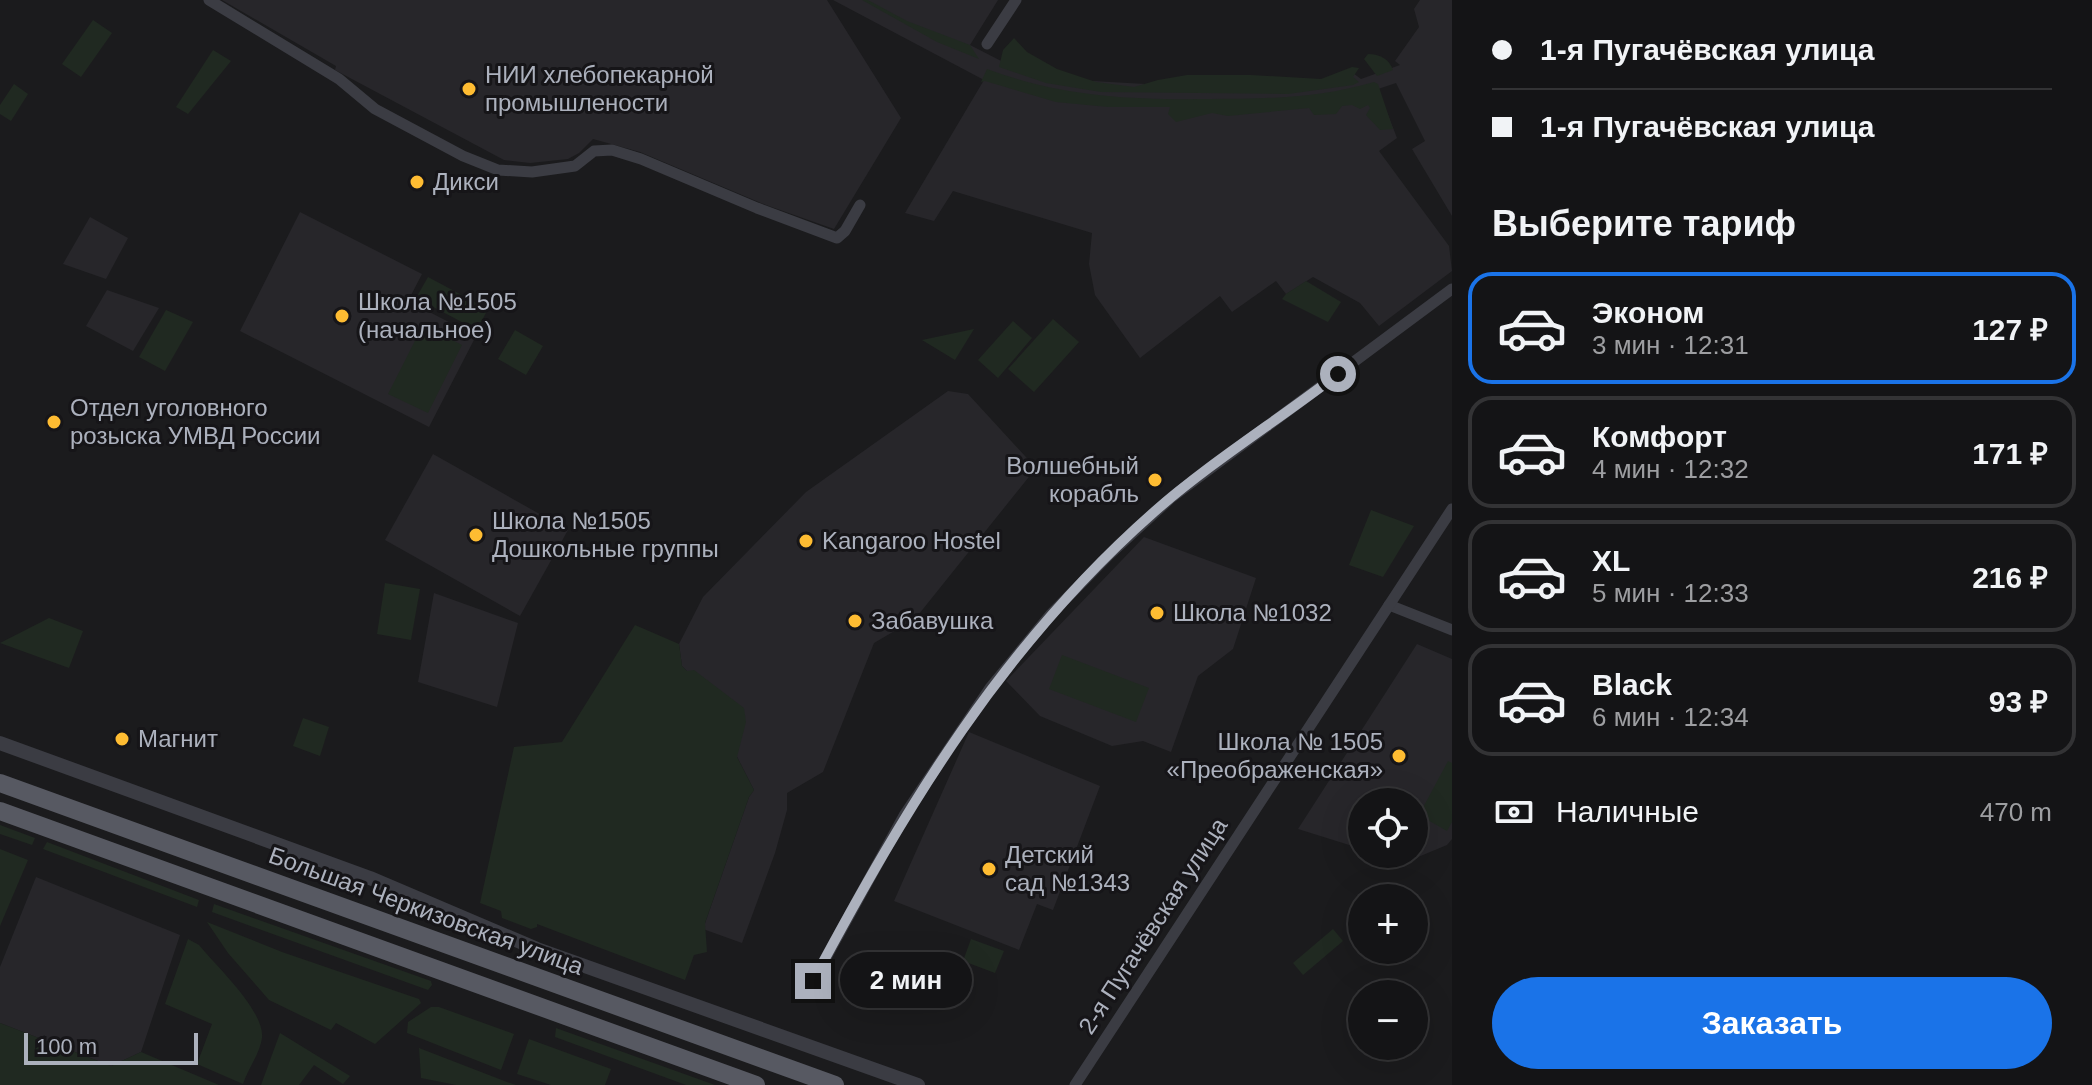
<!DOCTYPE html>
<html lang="ru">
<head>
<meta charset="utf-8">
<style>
  body { margin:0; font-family:Arial,sans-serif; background:#212123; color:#f1f3f6; height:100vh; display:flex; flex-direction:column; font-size:30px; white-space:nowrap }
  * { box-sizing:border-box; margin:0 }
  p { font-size:26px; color:#9d9ea1 }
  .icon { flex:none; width:44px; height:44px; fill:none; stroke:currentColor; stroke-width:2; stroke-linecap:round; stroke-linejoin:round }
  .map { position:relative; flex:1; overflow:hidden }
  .drawer { display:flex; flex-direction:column; background:#141416; width:640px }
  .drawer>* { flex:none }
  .banner { display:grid; align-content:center; height:176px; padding:0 40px; background:#141416 }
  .tools { position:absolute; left:1348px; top:788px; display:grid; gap:16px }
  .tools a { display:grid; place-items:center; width:80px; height:80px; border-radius:50%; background:#141416; box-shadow:0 8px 32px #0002,0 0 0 2px #333335; font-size:40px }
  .scale { position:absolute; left:24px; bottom:20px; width:174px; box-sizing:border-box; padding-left:8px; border:4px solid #acb1bd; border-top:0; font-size:22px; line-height:28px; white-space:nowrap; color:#acb1bd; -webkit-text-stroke:6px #161518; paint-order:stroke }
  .end { position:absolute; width:36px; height:36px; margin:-18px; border:10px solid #acb1bd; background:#111; box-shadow:0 0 0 4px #111 }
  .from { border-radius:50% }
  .bubble { position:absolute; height:56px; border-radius:28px; background:#141416; box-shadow:0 8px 32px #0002,0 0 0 2px #333335; font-size:26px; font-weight:700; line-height:56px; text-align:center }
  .banner b { display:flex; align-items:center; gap:28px; height:76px; font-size:30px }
  .banner b+b { border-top:2px solid #333335 }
  .banner i { width:20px; height:20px; background:#f1f3f6 }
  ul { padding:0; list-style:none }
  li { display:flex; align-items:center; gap:24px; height:112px; margin:0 16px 12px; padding:0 24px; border:4px solid #333335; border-radius:24px }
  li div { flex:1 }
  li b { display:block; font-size:30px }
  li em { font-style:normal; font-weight:700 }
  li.current { border-color:#1a73e8 }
  li>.icon { width:72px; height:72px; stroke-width:1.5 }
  h2 { padding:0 40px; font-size:36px; line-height:96px }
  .pay { display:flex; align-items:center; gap:20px; height:88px; padding:0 40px; font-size:30px }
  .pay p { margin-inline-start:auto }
  .action { display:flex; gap:16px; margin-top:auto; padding:16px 40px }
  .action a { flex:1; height:92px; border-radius:48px; background:#1a73e8; color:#fff; font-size:32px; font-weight:700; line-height:92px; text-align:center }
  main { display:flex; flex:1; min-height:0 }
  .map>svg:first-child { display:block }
</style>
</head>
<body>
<main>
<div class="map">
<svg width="1452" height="1085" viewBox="0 0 1452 1085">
  <rect width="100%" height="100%" fill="#1b1b1d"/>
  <g fill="#27262a">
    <path d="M222,0H827L901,118L834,229L766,205L640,152L593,139L579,153L568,159L530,163L504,160L335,70L336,66Z"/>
    <path d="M833,0H998L970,45L1009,65L1058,79L1287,92L1353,73L1361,79L1400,65L1395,61L1419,27L1414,9L1420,0H1452V216L1412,149L1425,141L1396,83L1378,89L1397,138L1379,151L1449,246L1452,271L1379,326L1360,303L1313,277L1286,294L1276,281L1232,312L1220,296L1140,358L1095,295L1089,264L1092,233L953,191L934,221L905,213L984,80Z"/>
    <path d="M300,212L422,274L408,301L476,336L429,427L240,331Z"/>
    <path d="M90,217L128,238L106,279L63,264Z"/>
    <path d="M107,290L159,308L133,351L86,326Z"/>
    <path d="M948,391L968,394L1036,468L915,619L874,643L823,772L787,793V810L775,853L742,943L703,929L749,797L754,790L700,684L682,666L679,644L703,597L806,492Z"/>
    <path d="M433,454L568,530L520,616L385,540Z"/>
    <path d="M1144,537L1256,578L1233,649L1198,676L1171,752L1143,741L1112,746L1040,716L1006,681Z"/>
    <path d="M434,593L518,623L497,707L418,682Z"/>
    <path d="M1417,644L1452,659V839L1447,845L1406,862L1379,854H1414V802H1362V849L1298,829Z"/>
    <path d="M969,732L1100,786L1053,910L1037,904L1019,950L894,901Z"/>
    <path d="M36,877L180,935L141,1052L111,1066L0,1023V967Z"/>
  </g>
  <g fill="#202921">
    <path d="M862,0H868L907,21L970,45L979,59L937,42Z"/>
    <path d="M93,20L112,33L81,77L62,64Z"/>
    <path d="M1014,38L1027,52L1057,69L1096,82L1134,87L1158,80L1187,75H1251L1321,79L1352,67L1359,68L1353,77L1359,82L1353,85L1288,94L1101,92L1046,83L999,67L1003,50Z"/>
    <path d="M213,50L231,61L188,114L176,107Z"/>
    <path d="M1368,54C1380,54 1389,59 1393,70L1377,76L1364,59Z"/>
    <path d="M987,69C1062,97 1131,100 1210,99C1267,99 1320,98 1374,82L1378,84L1393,129L1380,130L1366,115L1370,108L1368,105L1360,109L1352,105L1342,106L1336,114L1314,115L1309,108L1228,116L1212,113L1176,122L1168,114L1170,107H1108L1056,102L985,81L981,82Z"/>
    <path d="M14,84L28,94L11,121L0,114V105Z"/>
    <path d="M428,277L488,309L477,330L416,298Z"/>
    <path d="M1306,281L1341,302L1328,322L1282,299L1286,294Z"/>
    <path d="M166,310L193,322L165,371L139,357Z"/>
    <path d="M1053,319L1079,342L1034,392L1008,369Z"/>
    <path d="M1013,321L1032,338L998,378L978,360Z"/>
    <path d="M423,325L462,345L428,413L388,394Z"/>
    <path d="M974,329L955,360L922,340Z"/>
    <path d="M515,330L543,346L526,375L498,359Z"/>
    <path d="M1371,510L1414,526L1383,577L1349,565Z"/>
    <path d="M385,583L420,589L411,640L377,634Z"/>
    <path d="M49,618L83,631L69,668L0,643Z"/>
    <path d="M635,625L679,644L682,666L687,671L694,670L744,708L746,722L737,757L754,790L749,797L705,923L707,952L694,955L685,980L537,924V927L531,929L502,918L501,911L480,903L514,747L562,742Z"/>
    <path d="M1062,655L1149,688L1136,722L1049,689Z"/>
    <path d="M303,718L329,727L320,756L293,746Z"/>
    <path d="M1448,761L1452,763V822L1447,831L1419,815Z"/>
    <path d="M0,825L35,838L32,845L0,834Z"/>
    <path d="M47,842L199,900L197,907L43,849Z"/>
    <path d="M0,849L28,860L0,926Z"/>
    <path d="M214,904L431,981L432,985L428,990L212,912Z"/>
    <path d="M207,922L282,952L419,999L421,1003L375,1044L336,1023L331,1030L269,1000L228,953Z"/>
    <path d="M1333,929L1343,941L1303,975L1293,963Z"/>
    <path d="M188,939L199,945C216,966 265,1011 262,1038C260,1053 248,1069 243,1084L197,1064L212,1024L165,1004Z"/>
    <path d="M971,939L1004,951L995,973L963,961Z"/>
    <path d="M431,1007H439L514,1034L501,1070L407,1033L408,1022Z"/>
    <path d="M0,1023L111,1066L141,1052L219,1085H0Z"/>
    <path d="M556,1028L715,1085H686L555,1037Z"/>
    <path d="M280,1033L350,1076L343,1084L314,1065L299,1085H261Z"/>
    <path d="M529,1039L611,1069L605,1085H551L517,1074Z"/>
    <path d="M419,1048L507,1082L516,1085H456L421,1078Z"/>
  </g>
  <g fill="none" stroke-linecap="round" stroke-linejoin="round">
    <g stroke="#3b3c43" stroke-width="11">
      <path d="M209,0L339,79L375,109L463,156L498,170L532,172L575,166L594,151L612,150L641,159L757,208L837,238L845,231L860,205"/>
      <path d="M987,44L1016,0"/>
      <path d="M1389,605L1452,630"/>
      <path d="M813,981L905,814L990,688L1051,614L1109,555L1172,497L1452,289"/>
      <path d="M1075,1085L1452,509"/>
    </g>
    <path stroke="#3b3c43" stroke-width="14" d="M0,743L370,878L537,949L918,1085"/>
    <g stroke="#575962" stroke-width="18">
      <path d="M0,783L835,1085"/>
      <path d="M0,811L756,1085"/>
    </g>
  </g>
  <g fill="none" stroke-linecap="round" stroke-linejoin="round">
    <path stroke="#acb1bd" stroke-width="10" d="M813,981C907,805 1002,646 1154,512C1211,462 1277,421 1338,374"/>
  </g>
  <g fill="#febc32" stroke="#161518" stroke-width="3">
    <circle cx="469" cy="89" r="8"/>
    <circle cx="417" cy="182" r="8"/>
    <circle cx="342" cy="316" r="8"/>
    <circle cx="54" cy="422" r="8"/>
    <circle cx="1155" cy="480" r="8"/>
    <circle cx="476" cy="535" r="8"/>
    <circle cx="806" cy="541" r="8"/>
    <circle cx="1157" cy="613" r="8"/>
    <circle cx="855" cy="621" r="8"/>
    <circle cx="122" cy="739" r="8"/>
    <circle cx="1399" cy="756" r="8"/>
    <circle cx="989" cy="869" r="8"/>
  </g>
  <g text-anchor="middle" stroke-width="6" stroke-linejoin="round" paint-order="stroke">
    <g font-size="24" fill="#acb1bd" stroke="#161518" text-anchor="start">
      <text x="485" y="83">НИИ хлебопекарной<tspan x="485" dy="28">промышлености</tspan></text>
      <text x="433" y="190">Дикси</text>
      <text x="358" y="310">Школа №1505<tspan x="358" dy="28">(начальное)</tspan></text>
      <text x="70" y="416">Отдел уголовного<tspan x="70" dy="28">розыска УМВД России</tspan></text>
      <text x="1139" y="474" text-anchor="end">Волшебный<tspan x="1139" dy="28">корабль</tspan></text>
      <text x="492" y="529">Школа №1505<tspan x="492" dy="28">Дошкольные группы</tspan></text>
      <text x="822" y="549">Kangaroo Hostel</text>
      <text x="1173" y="621">Школа №1032</text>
      <text x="871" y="629">Забавушка</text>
      <text x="138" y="747">Магнит</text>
      <text x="1383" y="750" text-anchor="end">Школа № 1505<tspan x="1383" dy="28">«Преображенская»</tspan></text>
      <text x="1005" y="863">Детский<tspan x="1005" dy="28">сад №1343</tspan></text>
    </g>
    <g font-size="24" fill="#acb1bd" stroke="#161518">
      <text transform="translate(426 911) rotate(20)" y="8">Большая Черкизовская улица</text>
      <text transform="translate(1153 926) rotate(-57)" y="8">2-я Пугачёвская улица</text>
    </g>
  </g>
</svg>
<div class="tools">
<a><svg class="icon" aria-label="locate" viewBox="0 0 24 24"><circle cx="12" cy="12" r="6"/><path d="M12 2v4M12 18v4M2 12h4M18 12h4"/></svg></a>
<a>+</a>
<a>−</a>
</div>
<div class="scale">100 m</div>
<i class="end from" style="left:1338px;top:374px"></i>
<i class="end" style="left:813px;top:981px"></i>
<div class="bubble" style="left:840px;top:952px;width:132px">2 мин</div>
</div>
<section class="drawer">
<div class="banner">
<b><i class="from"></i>1-я Пугачёвская улица</b>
<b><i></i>1-я Пугачёвская улица</b>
</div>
<h2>Выберите тариф</h2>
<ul>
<li class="current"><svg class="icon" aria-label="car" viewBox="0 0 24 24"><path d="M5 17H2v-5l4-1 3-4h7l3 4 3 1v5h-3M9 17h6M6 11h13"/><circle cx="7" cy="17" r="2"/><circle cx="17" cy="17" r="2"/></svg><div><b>Эконом</b><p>3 мин · 12:31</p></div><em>127 ₽</em></li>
<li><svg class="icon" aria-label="car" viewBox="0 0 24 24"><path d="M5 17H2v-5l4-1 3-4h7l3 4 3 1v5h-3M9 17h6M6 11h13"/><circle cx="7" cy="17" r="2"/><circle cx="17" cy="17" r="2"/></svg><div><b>Комфорт</b><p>4 мин · 12:32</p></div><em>171 ₽</em></li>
<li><svg class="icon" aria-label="car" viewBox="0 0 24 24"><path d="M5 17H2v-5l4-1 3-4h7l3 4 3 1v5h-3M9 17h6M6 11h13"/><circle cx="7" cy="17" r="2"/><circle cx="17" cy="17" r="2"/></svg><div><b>XL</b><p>5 мин · 12:33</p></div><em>216 ₽</em></li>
<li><svg class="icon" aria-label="car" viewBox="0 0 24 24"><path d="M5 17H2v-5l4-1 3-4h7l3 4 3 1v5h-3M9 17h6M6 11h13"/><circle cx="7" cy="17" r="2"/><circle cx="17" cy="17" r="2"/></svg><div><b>Black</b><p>6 мин · 12:34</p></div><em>93 ₽</em></li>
</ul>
<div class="pay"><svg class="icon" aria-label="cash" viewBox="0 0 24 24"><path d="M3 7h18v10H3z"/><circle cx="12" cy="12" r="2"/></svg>Наличные<p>470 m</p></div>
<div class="action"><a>Заказать</a></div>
</section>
</main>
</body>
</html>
